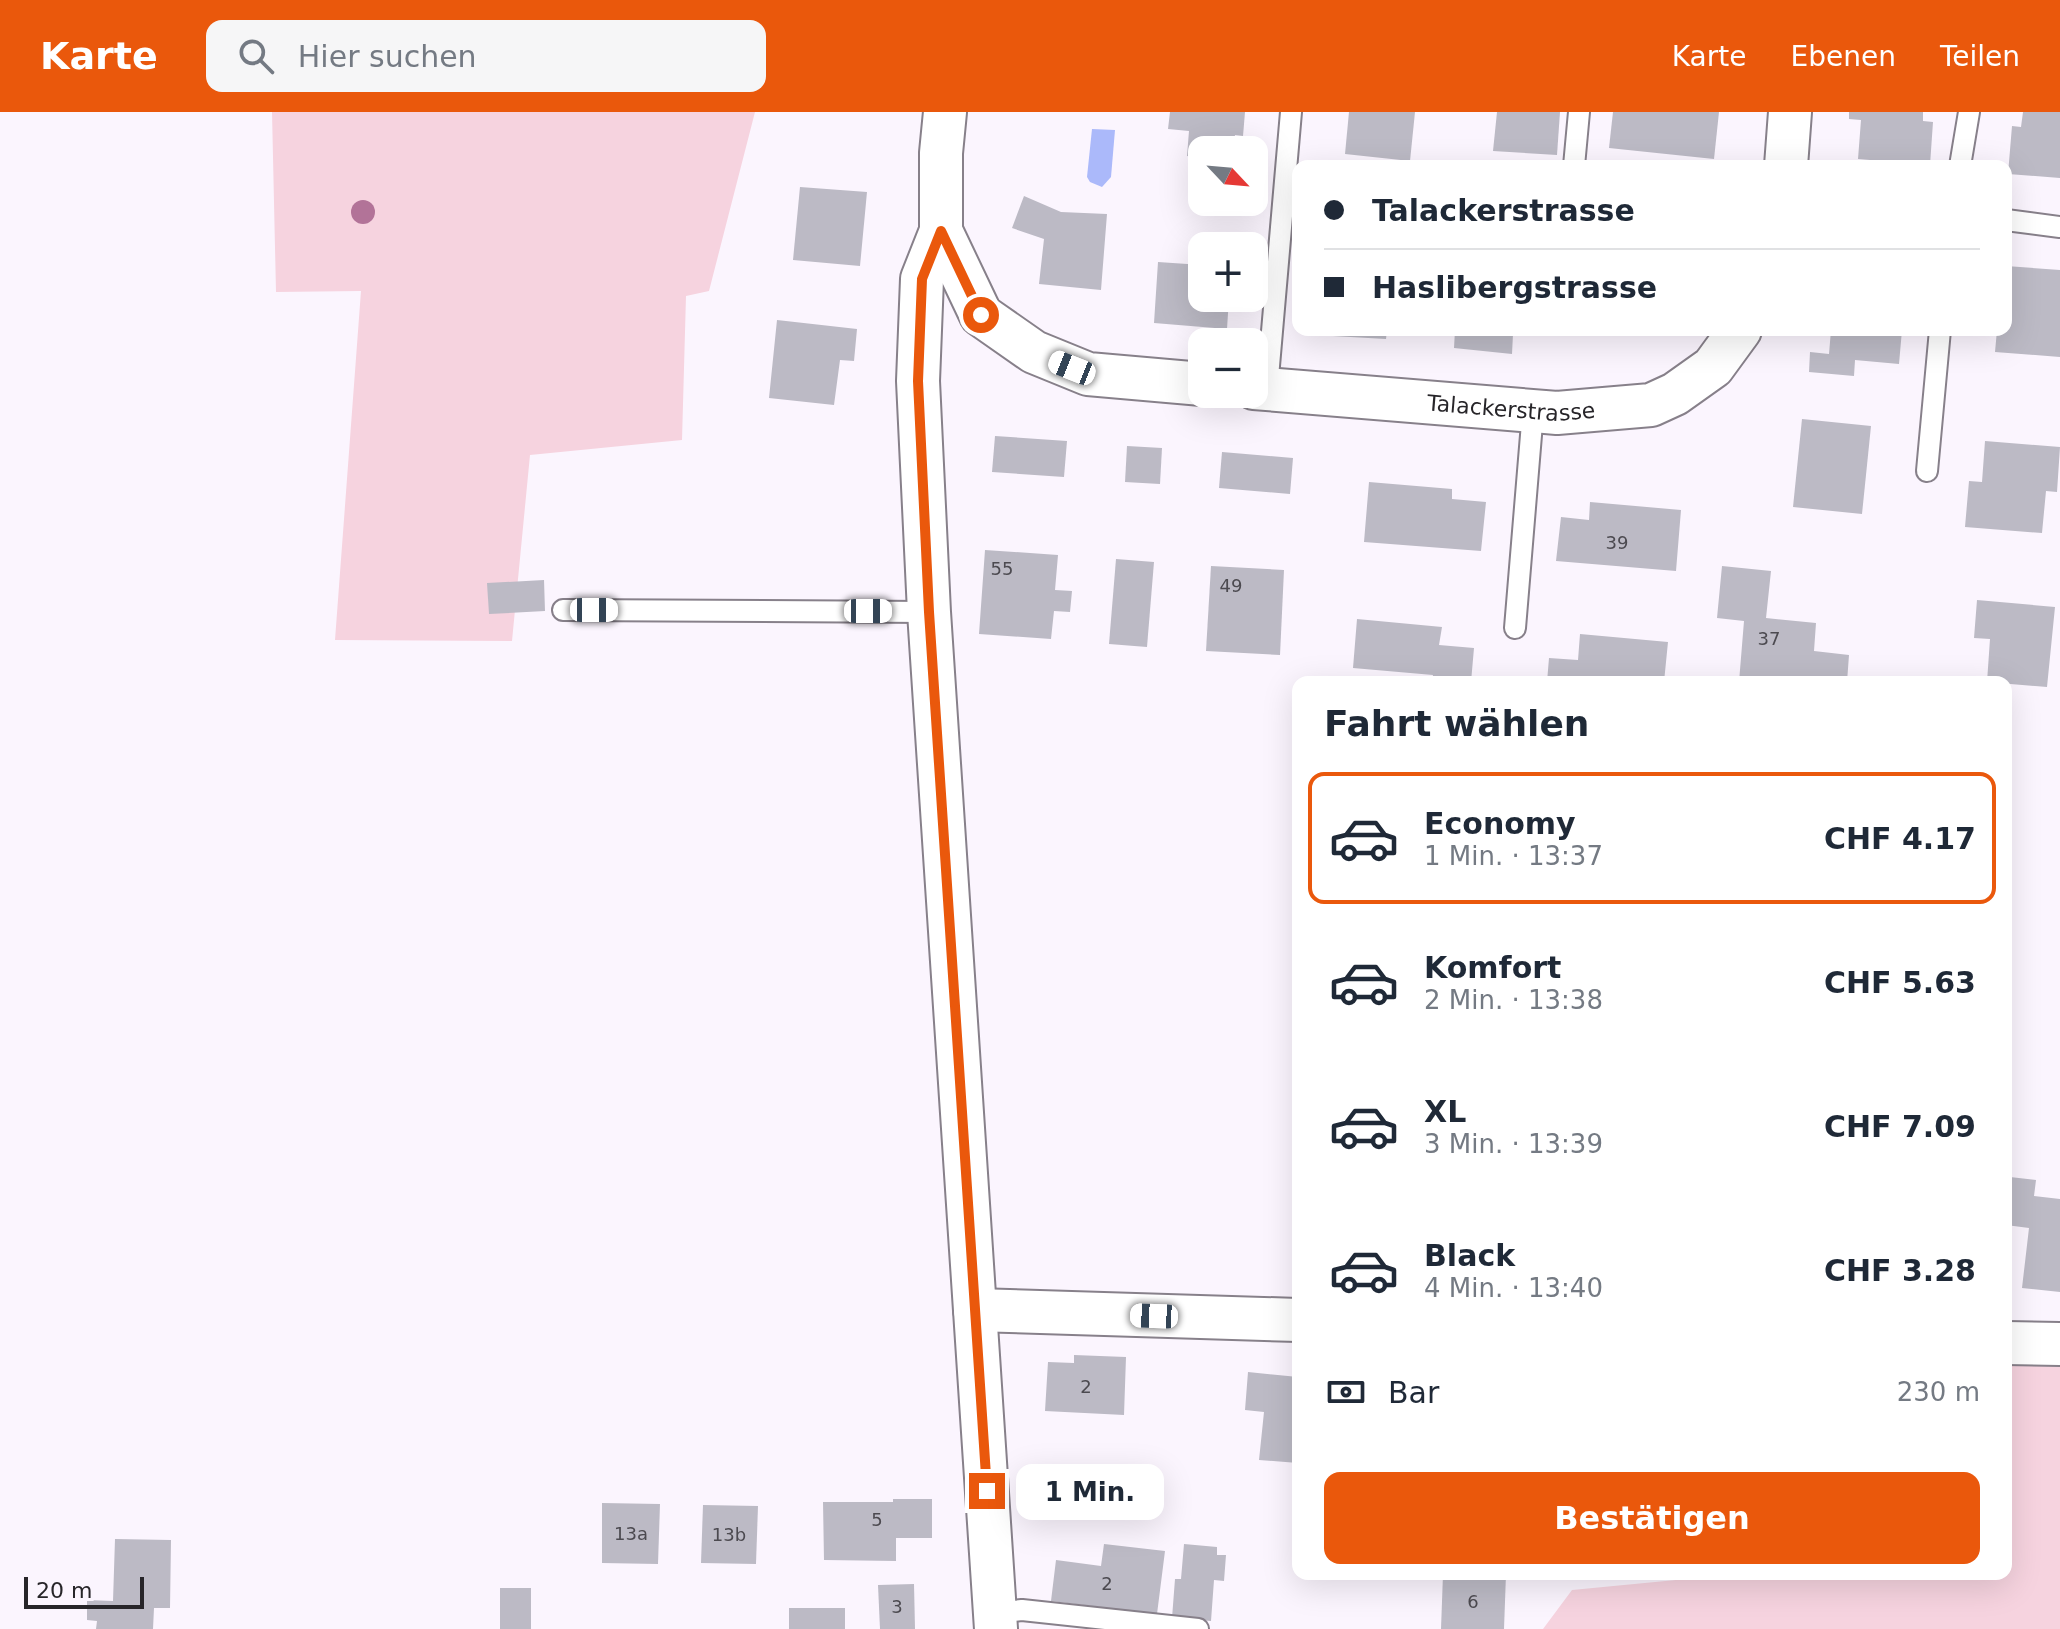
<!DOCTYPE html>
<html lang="de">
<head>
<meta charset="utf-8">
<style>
  body { margin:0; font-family:"DejaVu Sans",sans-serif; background:#f6f6f7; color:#1f2937; height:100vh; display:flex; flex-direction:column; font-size:30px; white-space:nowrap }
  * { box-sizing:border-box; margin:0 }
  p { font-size:26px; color:#747a83 }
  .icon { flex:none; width:44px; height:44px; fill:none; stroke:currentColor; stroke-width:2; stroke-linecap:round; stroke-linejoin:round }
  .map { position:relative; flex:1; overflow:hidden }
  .panel { position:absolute; left:1292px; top:564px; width:720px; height:904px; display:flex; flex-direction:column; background:#fff; border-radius:16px; box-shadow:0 8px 32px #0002 }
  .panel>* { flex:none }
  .top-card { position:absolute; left:1292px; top:48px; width:720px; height:176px; border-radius:16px; box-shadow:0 8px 32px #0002; display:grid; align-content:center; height:176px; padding:0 32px; background:#fff }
  .needle { width:52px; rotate:116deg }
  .fabs { position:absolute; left:1188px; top:24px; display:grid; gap:16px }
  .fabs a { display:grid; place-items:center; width:80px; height:80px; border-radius:16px; background:#fff; box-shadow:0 8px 32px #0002; font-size:40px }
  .scale { position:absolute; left:24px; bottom:20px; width:120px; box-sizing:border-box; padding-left:8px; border:4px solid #272529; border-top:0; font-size:22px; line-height:28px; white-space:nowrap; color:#272529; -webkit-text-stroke:6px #fbf5fe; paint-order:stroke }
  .end { position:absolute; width:36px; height:36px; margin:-18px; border:10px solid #ea580c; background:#fff; box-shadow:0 0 0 4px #fff }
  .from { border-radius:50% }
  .bubble { position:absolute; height:56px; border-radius:16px; background:#fff; box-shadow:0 8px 32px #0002; font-size:26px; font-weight:700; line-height:56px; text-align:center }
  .car { position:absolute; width:24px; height:48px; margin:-24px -12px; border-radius:10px; box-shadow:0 0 6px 2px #0007; background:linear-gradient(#fff 24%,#345 0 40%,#fff 0 76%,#345 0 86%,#fff 0) }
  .top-card b { display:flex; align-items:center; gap:28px; height:76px; font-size:30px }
  .top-card b+b { border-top:2px solid #e0e1e3 }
  .top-card i { width:20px; height:20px; background:#1f2937 }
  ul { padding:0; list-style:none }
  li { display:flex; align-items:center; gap:24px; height:132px; margin:0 16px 12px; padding:0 16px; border:4px solid transparent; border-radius:16px }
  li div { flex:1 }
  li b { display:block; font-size:30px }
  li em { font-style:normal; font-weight:700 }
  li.active { border-color:#ea580c }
  li>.icon { width:72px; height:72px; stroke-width:1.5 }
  h2 { padding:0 32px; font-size:36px; line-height:96px }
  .pay { display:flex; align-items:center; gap:20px; height:88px; padding:0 32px; font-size:30px }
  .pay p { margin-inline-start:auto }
  .button { display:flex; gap:16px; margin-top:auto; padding:16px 32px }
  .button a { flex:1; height:92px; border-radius:16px; background:#ea580c; color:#fff; font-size:32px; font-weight:700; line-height:92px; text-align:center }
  header { display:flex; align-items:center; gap:48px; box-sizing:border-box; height:112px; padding:0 40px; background:#ea580c; color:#fff }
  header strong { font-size:38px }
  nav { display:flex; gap:44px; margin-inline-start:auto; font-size:28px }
  .search { width:560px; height:72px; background:#f6f6f7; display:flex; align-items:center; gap:20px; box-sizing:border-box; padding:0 28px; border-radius:16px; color:#747a83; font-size:30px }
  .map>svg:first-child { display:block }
</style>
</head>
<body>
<header>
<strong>Karte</strong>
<div class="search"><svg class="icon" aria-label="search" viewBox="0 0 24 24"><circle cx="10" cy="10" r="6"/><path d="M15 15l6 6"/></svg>Hier suchen</div>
<nav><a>Karte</a><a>Ebenen</a><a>Teilen</a></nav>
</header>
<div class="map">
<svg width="2060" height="1517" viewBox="0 0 2060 1517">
  <rect width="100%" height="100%" fill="#fbf5fe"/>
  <g fill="#f6d3df">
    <path d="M272,0H755L709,179L686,184L682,328L530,343L512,529L335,528L361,179L276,180Z"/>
    <path d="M2006,1231L2060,1232V1517H1543L1572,1478L1738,1462H2006Z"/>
  </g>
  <path fill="#abb9fa" d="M1092,17L1115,18L1111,65L1102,75L1090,70L1087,65Z"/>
  <g fill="#bcbac5">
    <path d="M1170,0H1245L1243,24L1235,23L1233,38H1202V46L1187,44L1189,19L1168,17Z"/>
    <path d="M1349,0H1415L1410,49L1345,42Z"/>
    <path d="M1497,0H1560L1557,43L1493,39Z"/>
    <path d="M1613,0H1719L1714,47L1609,36Z"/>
    <path d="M1849,0H1923V9L1933,10L1930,53L1858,47L1861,8L1849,7Z"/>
    <path d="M2023,0H2060V66L2008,62L2012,14L2021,15Z"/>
    <path d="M800,75L867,80L860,154L793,148Z"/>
    <path d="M1024,84L1061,100L1107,102L1101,178L1039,172L1044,127L1012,116Z"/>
    <path d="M1158,150L1202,153V186H1229L1227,217L1154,211Z"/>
    <path d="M2006,154L2060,158V245L1995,240L1997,218H2006Z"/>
    <path d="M777,208L857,217L854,249L840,248L834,293L769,286Z"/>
    <path d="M1316,218H1387L1386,227L1315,223Z"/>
    <path d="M1455,218H1536V224L1513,222L1512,242L1454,236Z"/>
    <path d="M1831,218H1902L1899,252L1855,248L1854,264L1809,260L1810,240L1829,242Z"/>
    <path d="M1802,307L1871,314L1862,402L1793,395Z"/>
    <path d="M995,324L1067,329L1064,365L992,360Z"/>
    <path d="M1985,329L2060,335L2057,380L2046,379L2042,421L1965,415L1969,369L1982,370Z"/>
    <path d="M1127,334L1162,336L1160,372L1125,370Z"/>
    <path d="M1222,340L1293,346L1290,382L1219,376Z"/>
    <path d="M1369,370L1452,377V387L1486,390L1481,439L1364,430Z"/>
    <path d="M1590,390L1681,398L1676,459L1556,449L1561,405L1589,408Z"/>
    <path d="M985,438L1058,443L1055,478L1072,479L1070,500L1054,499L1051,527L979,522Z"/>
    <path d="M1116,447L1154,450L1147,535L1109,532Z"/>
    <path d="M1211,454L1284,458L1280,543L1206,539Z"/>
    <path d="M1722,454L1771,459L1766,506L1816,511L1814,539L1849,543L1847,570H1739L1744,509L1717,506Z"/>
    <path d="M544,468L545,499L489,502L487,471Z"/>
    <path d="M1977,488L2055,495L2047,575L1987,570L1990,527L1974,526Z"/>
    <path d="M1357,507L1442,515L1439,533L1474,536L1471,570L1432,569L1433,563L1353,556Z"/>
    <path d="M1580,522L1668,530L1664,570H1547L1549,546L1578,548Z"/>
    <path d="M2010,1065L2036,1068L2034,1084L2060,1087V1180L2022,1176L2029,1116L2006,1113Z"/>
    <path d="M1074,1243L1126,1245L1124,1303L1045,1299L1048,1250L1074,1251Z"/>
    <path d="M1248,1260L1298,1265V1351L1259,1348L1264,1300L1245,1298Z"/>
    <path d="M893,1387H932V1426H896V1449L824,1448L823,1390H893Z"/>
    <path d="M602,1391L660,1392L658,1452L602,1451Z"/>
    <path d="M703,1393L758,1394L756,1452L701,1451Z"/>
    <path d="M115,1427L171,1428L170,1496H154L153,1517H96L97,1509L87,1508V1488L113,1489Z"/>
    <path d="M1104,1432L1165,1439L1157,1502L1051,1489L1056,1448L1101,1454Z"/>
    <path d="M1184,1432L1217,1435V1443H1226L1224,1469L1214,1468L1211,1509L1172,1506L1175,1467H1181Z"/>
    <path d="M1443,1462H1506L1504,1517H1441Z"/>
    <path d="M914,1472L915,1517H880L878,1473Z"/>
    <rect x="500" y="1476" width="31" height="41"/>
    <rect x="789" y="1496" width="56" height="21"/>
  </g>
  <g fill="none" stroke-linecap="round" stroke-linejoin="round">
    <g stroke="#87808a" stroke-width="24">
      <g id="lane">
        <path d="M1574,54L1579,0"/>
        <path d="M1960,54L1969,0"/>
        <path d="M2006,108L2060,115"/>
        <path d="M1267,277L1291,0"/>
        <path d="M1927,359L1940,218"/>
        <path d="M563,498L929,500"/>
        <path d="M1515,516L1533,299"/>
        <path d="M995,1501L1022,1498L1198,1517"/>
      </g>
    </g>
    <g stroke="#87808a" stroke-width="46">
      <g id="street">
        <path d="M945,0L941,41V119L922,167L918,269L929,500L996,1517"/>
        <path d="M1786,54L1790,0"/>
        <path d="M941,119L981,203L1034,240L1088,262L1202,272"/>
        <path id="s1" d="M1254,276L1557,301L1651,293L1675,282L1713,255L1740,218"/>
        <path d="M975,1198L1298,1208"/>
        <path d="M2006,1231L2060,1232"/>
      </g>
    </g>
    <use href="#lane" stroke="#fff" stroke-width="20"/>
    <use href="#street" stroke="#fff" stroke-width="42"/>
  </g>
  <circle fill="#b27398" cx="363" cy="100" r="12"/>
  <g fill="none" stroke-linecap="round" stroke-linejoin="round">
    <path stroke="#ea580c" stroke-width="10" d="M981,203L941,119L922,167L918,269L929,500L987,1379"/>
  </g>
  <g text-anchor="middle" stroke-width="7" stroke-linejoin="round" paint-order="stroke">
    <g font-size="18" fill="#4c4a50">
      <text x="1617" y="437">39</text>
      <text x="1002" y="463">55</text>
      <text x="1231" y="480">49</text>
      <text x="1769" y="533">37</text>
      <text x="1086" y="1281">2</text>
      <text x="877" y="1414">5</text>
      <text x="631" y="1428">13a</text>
      <text x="729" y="1429">13b</text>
      <text x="1107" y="1478">2</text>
      <text x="1473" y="1496">6</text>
      <text x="897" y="1501">3</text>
    </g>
    <g font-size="22" fill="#272529" stroke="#fbf5fe">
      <text dy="8" stroke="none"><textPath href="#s1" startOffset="258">Talackerstrasse</textPath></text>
    </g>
  </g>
</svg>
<div class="fabs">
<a><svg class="needle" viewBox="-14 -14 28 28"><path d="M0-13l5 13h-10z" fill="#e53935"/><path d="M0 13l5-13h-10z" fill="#747a83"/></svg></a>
<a>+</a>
<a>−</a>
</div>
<div class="scale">20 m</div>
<i class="end from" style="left:981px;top:203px"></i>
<i class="end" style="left:987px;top:1379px"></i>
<div class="bubble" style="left:1016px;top:1352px;width:148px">1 Min.</div>
<i class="car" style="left:1072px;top:256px;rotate:292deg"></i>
<i class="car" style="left:594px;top:498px;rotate:90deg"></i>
<i class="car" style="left:868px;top:499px;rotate:90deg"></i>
<i class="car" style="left:1154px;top:1204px;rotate:272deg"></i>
<div class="top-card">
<b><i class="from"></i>Talackerstrasse</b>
<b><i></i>Haslibergstrasse</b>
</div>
<section class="panel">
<h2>Fahrt wählen</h2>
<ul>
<li class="active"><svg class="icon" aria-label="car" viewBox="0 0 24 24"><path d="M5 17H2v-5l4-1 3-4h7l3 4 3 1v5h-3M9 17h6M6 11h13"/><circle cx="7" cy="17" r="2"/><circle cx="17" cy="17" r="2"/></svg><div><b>Economy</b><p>1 Min. · 13:37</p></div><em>CHF 4.17</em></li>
<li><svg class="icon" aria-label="car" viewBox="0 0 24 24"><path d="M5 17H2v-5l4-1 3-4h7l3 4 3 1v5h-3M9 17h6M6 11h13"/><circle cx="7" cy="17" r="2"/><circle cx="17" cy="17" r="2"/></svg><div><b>Komfort</b><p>2 Min. · 13:38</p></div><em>CHF 5.63</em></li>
<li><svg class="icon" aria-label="car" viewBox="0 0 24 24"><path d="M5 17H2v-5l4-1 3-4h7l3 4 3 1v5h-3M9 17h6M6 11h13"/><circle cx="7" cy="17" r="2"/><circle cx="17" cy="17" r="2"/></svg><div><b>XL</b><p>3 Min. · 13:39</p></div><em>CHF 7.09</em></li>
<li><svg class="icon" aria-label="car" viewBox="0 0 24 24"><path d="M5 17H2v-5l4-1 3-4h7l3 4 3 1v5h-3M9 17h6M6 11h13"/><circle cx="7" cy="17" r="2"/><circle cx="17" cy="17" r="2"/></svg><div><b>Black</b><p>4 Min. · 13:40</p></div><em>CHF 3.28</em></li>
</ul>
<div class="pay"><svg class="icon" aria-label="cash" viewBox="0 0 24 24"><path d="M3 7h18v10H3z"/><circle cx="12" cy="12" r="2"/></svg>Bar<p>230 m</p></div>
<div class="button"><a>Bestätigen</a></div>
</section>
</div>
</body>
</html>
